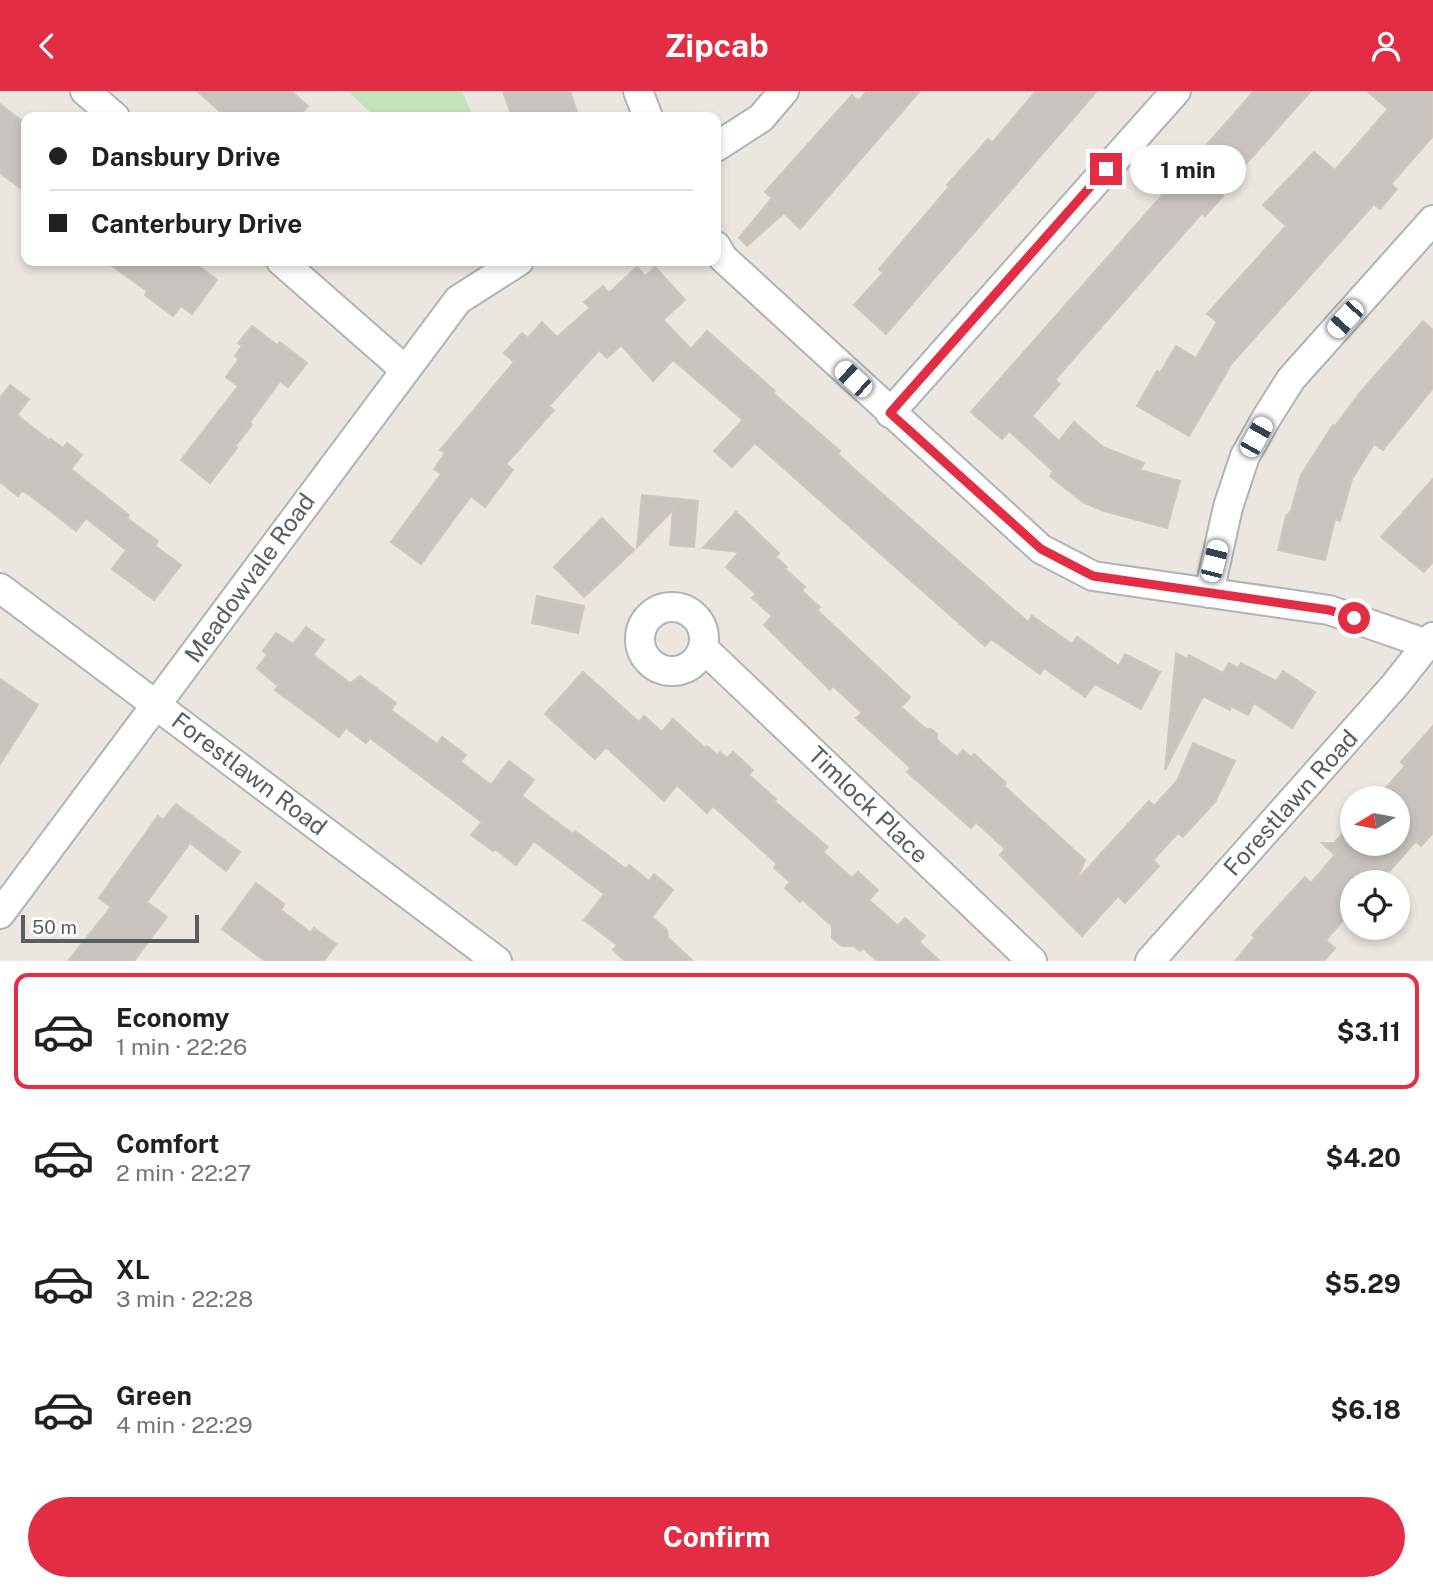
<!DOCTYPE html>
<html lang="en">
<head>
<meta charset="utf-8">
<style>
  body { margin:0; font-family:"Public Sans",sans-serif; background:#f6f6f6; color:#202124; height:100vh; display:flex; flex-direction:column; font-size:26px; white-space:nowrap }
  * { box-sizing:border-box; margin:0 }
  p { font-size:23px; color:#757577 }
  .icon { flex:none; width:38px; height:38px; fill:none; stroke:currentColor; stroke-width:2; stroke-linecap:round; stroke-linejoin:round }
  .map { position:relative; height:870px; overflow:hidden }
  .details { display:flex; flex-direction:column; background:#fff; flex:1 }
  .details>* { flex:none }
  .guide { position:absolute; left:21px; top:21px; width:700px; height:154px; border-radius:14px; box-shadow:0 4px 10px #0003; display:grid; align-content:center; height:154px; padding:0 28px; background:#fff }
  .needle { width:46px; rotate:260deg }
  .tools { position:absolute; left:1340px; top:695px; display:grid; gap:14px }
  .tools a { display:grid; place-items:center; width:70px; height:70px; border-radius:50%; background:#fff; box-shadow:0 4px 10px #0003; font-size:35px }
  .scale { position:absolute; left:21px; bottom:18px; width:178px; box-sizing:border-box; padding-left:7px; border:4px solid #585d60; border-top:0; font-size:19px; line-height:24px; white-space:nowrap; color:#585d60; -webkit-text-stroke:5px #fff; paint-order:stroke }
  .end { position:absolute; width:32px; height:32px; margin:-16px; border:9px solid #e32d44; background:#fff; box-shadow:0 0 0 4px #fff }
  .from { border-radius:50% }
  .bubble { position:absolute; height:49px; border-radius:24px; background:#fff; box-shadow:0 4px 10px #0003; font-size:23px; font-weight:700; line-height:49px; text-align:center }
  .car { position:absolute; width:21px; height:42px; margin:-21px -10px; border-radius:9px; box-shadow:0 0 5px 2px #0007; background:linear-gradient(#fff 24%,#345 0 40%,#fff 0 76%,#345 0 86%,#fff 0) }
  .guide b { display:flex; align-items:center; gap:24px; height:66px; font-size:26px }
  .guide b+b { border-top:2px solid #e0e0e0 }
  .guide i { width:18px; height:18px; background:#202124 }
  ul { padding:12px 0 0; list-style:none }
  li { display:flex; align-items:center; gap:21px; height:116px; margin:0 14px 10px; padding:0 14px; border:4px solid transparent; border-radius:14px }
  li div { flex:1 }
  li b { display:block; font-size:26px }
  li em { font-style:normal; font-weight:700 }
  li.selected { border-color:#e32d44 }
  li>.icon { width:63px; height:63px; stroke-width:1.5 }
  .primary-button { display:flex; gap:14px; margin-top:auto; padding:14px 28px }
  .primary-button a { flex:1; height:80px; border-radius:42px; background:#e32d44; color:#fff; font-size:28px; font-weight:700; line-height:80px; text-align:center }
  header { display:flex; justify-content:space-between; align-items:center; height:91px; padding:0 28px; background:#e32d44; color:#fff; font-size:32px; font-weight:700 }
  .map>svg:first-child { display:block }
</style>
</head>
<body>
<header><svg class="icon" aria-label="back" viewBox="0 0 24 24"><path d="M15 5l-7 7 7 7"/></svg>Zipcab<svg class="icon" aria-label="person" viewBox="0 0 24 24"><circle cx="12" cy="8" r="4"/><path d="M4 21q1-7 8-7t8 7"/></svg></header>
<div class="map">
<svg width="1433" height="870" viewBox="0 0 1433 870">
  <rect width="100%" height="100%" fill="#ebe6df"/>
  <path fill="#c4e3bc" d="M348,0H462L473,26H375Z"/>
  <g fill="#c8c3bf" stroke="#cfc6be" stroke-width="2">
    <path d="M197,0H291L308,15L298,26H226Z"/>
    <path d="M503,0H570L577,21L563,26H512Z"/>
    <path d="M867,0H920L800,138L784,122L747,155L739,147L772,107L765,101L852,4L858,10Z"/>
    <path d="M1036,0H1097L886,243L854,214L883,182L879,178L949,96L947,94L988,48L992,52Z"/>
    <path d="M1254,0H1311L1220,102L1223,105L1205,125L1202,122L1067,275L1055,289L1060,293L1032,325L1059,350L1074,331L1103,356L1144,372L1140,379L1180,390L1167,437L1104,420L1084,412L1050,385L1053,380L1009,340L1002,348L971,321Z"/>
    <path d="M1367,0H1433V45L1391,93L1397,98L1380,118L1374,113L1232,272L1189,345L1137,315L1157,280L1160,282L1176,255L1196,267L1217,231L1207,223L1286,135L1263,114L1314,61L1335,79L1388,18Z"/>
    <path d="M0,13L26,33V101L0,82Z"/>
    <path d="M105,170H192L217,189L192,223L181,215L173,225L145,204L147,200Z"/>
    <path d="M637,176L645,185L655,176L685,209L663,229L691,258L707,240L775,300L773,302L840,360L838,363L854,378L1028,531L1032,525L1072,553L1077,546L1119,575L1125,563L1160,581L1141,618L1095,593L1085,606L1044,577L1040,583L991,548L985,555L755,352L732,376L714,360L743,329L673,269L653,290L621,254L607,267L599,259L549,315L554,319L506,373L513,379L485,416L471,405L421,473L391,451L441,383L434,378L445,362L440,359L514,271L504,262L522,242L528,247L542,231L557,246L590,217L584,211L603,195L609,202Z"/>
    <path d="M1423,230L1433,239V297L1383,359L1374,353L1352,388L1340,430L1335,428L1325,469L1278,459L1286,425L1291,420L1301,384L1333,334L1335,335L1359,303Z"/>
    <path d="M252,235L277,254L280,251L307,272L288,296L280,290L250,331L252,334L235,355L237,357L210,392L181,369L238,295L226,286L239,268L235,265L242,255L238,252Z"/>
    <path d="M10,294L29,308L17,324L50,350L51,348L63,357L67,352L82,364L71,378L129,424L127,427L158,450L155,455L181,474L154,509L112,478L126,459L86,427L76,440L31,405L22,400L18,405L0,391V307Z"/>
    <path d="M1433,388V471L1424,481L1381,446Z"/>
    <path d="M642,404L698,410L694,456L670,454L673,419L637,456Z"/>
    <path d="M736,421L779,462L776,466L787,476L785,478L805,496L802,500L820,516L817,519L910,606L901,616L926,638H931L937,643V649L957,666L963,659L971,666L974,663L1006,692L1004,695L1085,769L1076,790L1149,710L1154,715L1177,690L1193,652L1235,670L1215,711L1183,746L1178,742L1153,769L1159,775L1125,812L1118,805L1082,845L1000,764L1005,758L976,731L971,737L907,681L911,677L856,627L862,622L833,595L830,599L764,534L772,525L752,507L756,503L726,476L739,461L703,457Z"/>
    <path d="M602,427L634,459L584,506L554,476Z"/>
    <path d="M537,505L584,515L578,542L532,532Z"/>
    <path d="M306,536L324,549L313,564L350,592L360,585L396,612L391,619L437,653L442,646L466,664L461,671L491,694L509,670L534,689L522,705L573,743L575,740L626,778L629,774L649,790L654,783L673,799L652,826L667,839L668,847L693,870H625L613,859L617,854L584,829L604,803L534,750L516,774L495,758L493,760L471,744L482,731L370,647L366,652L346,637L339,646L275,599L278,595L257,577L267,564L263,560L276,542L293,553Z"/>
    <path d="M1176,562L1187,568L1189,564L1223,582L1229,572L1238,577L1241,572L1276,590L1283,580L1315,601L1292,637L1254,612L1248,624L1231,615L1230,619L1203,605L1165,679Z"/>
    <path d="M583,581L639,631L644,625L662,641L673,628L705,657L707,655L717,664L720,661L727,667L733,661L753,679L749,684L776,708L774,710L828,756L823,761L852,787L858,781L878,799L869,809L898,835L905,827L925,845L919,851L940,870H877L863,857L860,860L854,855H842L832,847V835L802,808L800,811L785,797L790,791L774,777L777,773L713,715L707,722L677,694L664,710L606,656L595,668L545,623Z"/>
    <path d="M0,588L38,614L0,673Z"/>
    <path d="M1433,635V742L1421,755L1416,750L1380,791H1353V818L1326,849L1335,857L1324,870H1235L1255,846L1252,844L1305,786L1311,792L1335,764L1322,752H1334L1353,731V752H1398V707H1377L1405,675L1401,671Z"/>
    <path d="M176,713L240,761L226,780L190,752L147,811L167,826L134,870H68L111,816L99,807L158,725L163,729Z"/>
    <path d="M256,792L284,813L281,819L311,842L314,837L336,853L324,870H265L222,838Z"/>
  </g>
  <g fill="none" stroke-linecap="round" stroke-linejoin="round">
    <g stroke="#b0b4b7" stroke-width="32">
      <g id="street">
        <path d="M85,0L115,26"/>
        <path d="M638,0L648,26"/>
        <path d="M716,56L761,27L784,0"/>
        <path d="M716,155L723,167L1041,458L1093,485L1329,519L1433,555"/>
        <path d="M281,170L404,278"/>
        <path d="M890,322L1176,0"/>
        <path d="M0,497L497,870"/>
        <path d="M1209,502L1228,416L1245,365L1267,326L1291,288L1433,129"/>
        <circle cx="672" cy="548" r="32"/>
        <path d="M703,557L1032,870"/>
        <path d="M0,823L458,209L519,170"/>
        <path d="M1150,870L1395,594L1433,546"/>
      </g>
    </g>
    <use href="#street" stroke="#fff" stroke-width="28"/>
  </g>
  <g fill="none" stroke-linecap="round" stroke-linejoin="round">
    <path stroke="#e32d44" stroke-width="9" d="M1106,78L890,322L1041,458L1093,485L1329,519L1354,527"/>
  </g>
  <g text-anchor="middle" stroke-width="5" stroke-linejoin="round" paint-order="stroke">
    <g font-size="24" fill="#585d60" stroke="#fff">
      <text transform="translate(250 487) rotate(-54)" y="8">Meadowvale Road</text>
      <text transform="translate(249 683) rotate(37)" y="8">Forestlawn Road</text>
      <text transform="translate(1291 712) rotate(-48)" y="8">Forestlawn Road</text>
      <text transform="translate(868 714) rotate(44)" y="8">Timlock Place</text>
    </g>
  </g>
</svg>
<div class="tools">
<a><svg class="needle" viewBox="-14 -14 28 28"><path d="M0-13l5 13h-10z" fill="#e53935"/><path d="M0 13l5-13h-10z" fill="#757577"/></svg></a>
<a><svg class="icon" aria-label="locate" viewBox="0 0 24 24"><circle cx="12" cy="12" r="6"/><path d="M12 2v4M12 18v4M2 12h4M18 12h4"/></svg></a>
</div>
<div class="scale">50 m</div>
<i class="end from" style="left:1354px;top:527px"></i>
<i class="end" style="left:1106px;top:78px"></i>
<div class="bubble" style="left:1130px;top:54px;width:116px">1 min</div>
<i class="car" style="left:1345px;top:228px;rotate:222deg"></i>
<i class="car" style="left:853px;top:288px;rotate:313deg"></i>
<i class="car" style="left:1256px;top:346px;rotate:29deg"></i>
<i class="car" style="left:1214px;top:470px;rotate:14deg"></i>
<div class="guide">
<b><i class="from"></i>Dansbury Drive</b>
<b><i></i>Canterbury Drive</b>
</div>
</div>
<section class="details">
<ul>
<li class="selected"><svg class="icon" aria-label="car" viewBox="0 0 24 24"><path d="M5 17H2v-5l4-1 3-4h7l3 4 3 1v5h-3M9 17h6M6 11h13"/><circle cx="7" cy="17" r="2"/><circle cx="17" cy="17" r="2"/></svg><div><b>Economy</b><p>1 min · 22:26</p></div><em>$3.11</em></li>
<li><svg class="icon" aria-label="car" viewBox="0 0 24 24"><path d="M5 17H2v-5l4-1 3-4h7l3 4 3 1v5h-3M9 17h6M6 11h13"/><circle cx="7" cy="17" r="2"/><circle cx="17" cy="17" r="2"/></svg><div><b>Comfort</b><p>2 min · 22:27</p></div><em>$4.20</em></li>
<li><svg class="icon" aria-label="car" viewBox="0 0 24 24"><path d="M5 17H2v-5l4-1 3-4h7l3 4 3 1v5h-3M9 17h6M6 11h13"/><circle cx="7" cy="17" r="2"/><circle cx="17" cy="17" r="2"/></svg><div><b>XL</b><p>3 min · 22:28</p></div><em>$5.29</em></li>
<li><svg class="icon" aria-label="car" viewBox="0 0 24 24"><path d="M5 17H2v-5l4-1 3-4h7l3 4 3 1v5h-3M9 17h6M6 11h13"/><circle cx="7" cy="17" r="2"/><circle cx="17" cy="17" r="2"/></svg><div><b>Green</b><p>4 min · 22:29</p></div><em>$6.18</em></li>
</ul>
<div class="primary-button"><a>Confirm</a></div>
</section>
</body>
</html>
